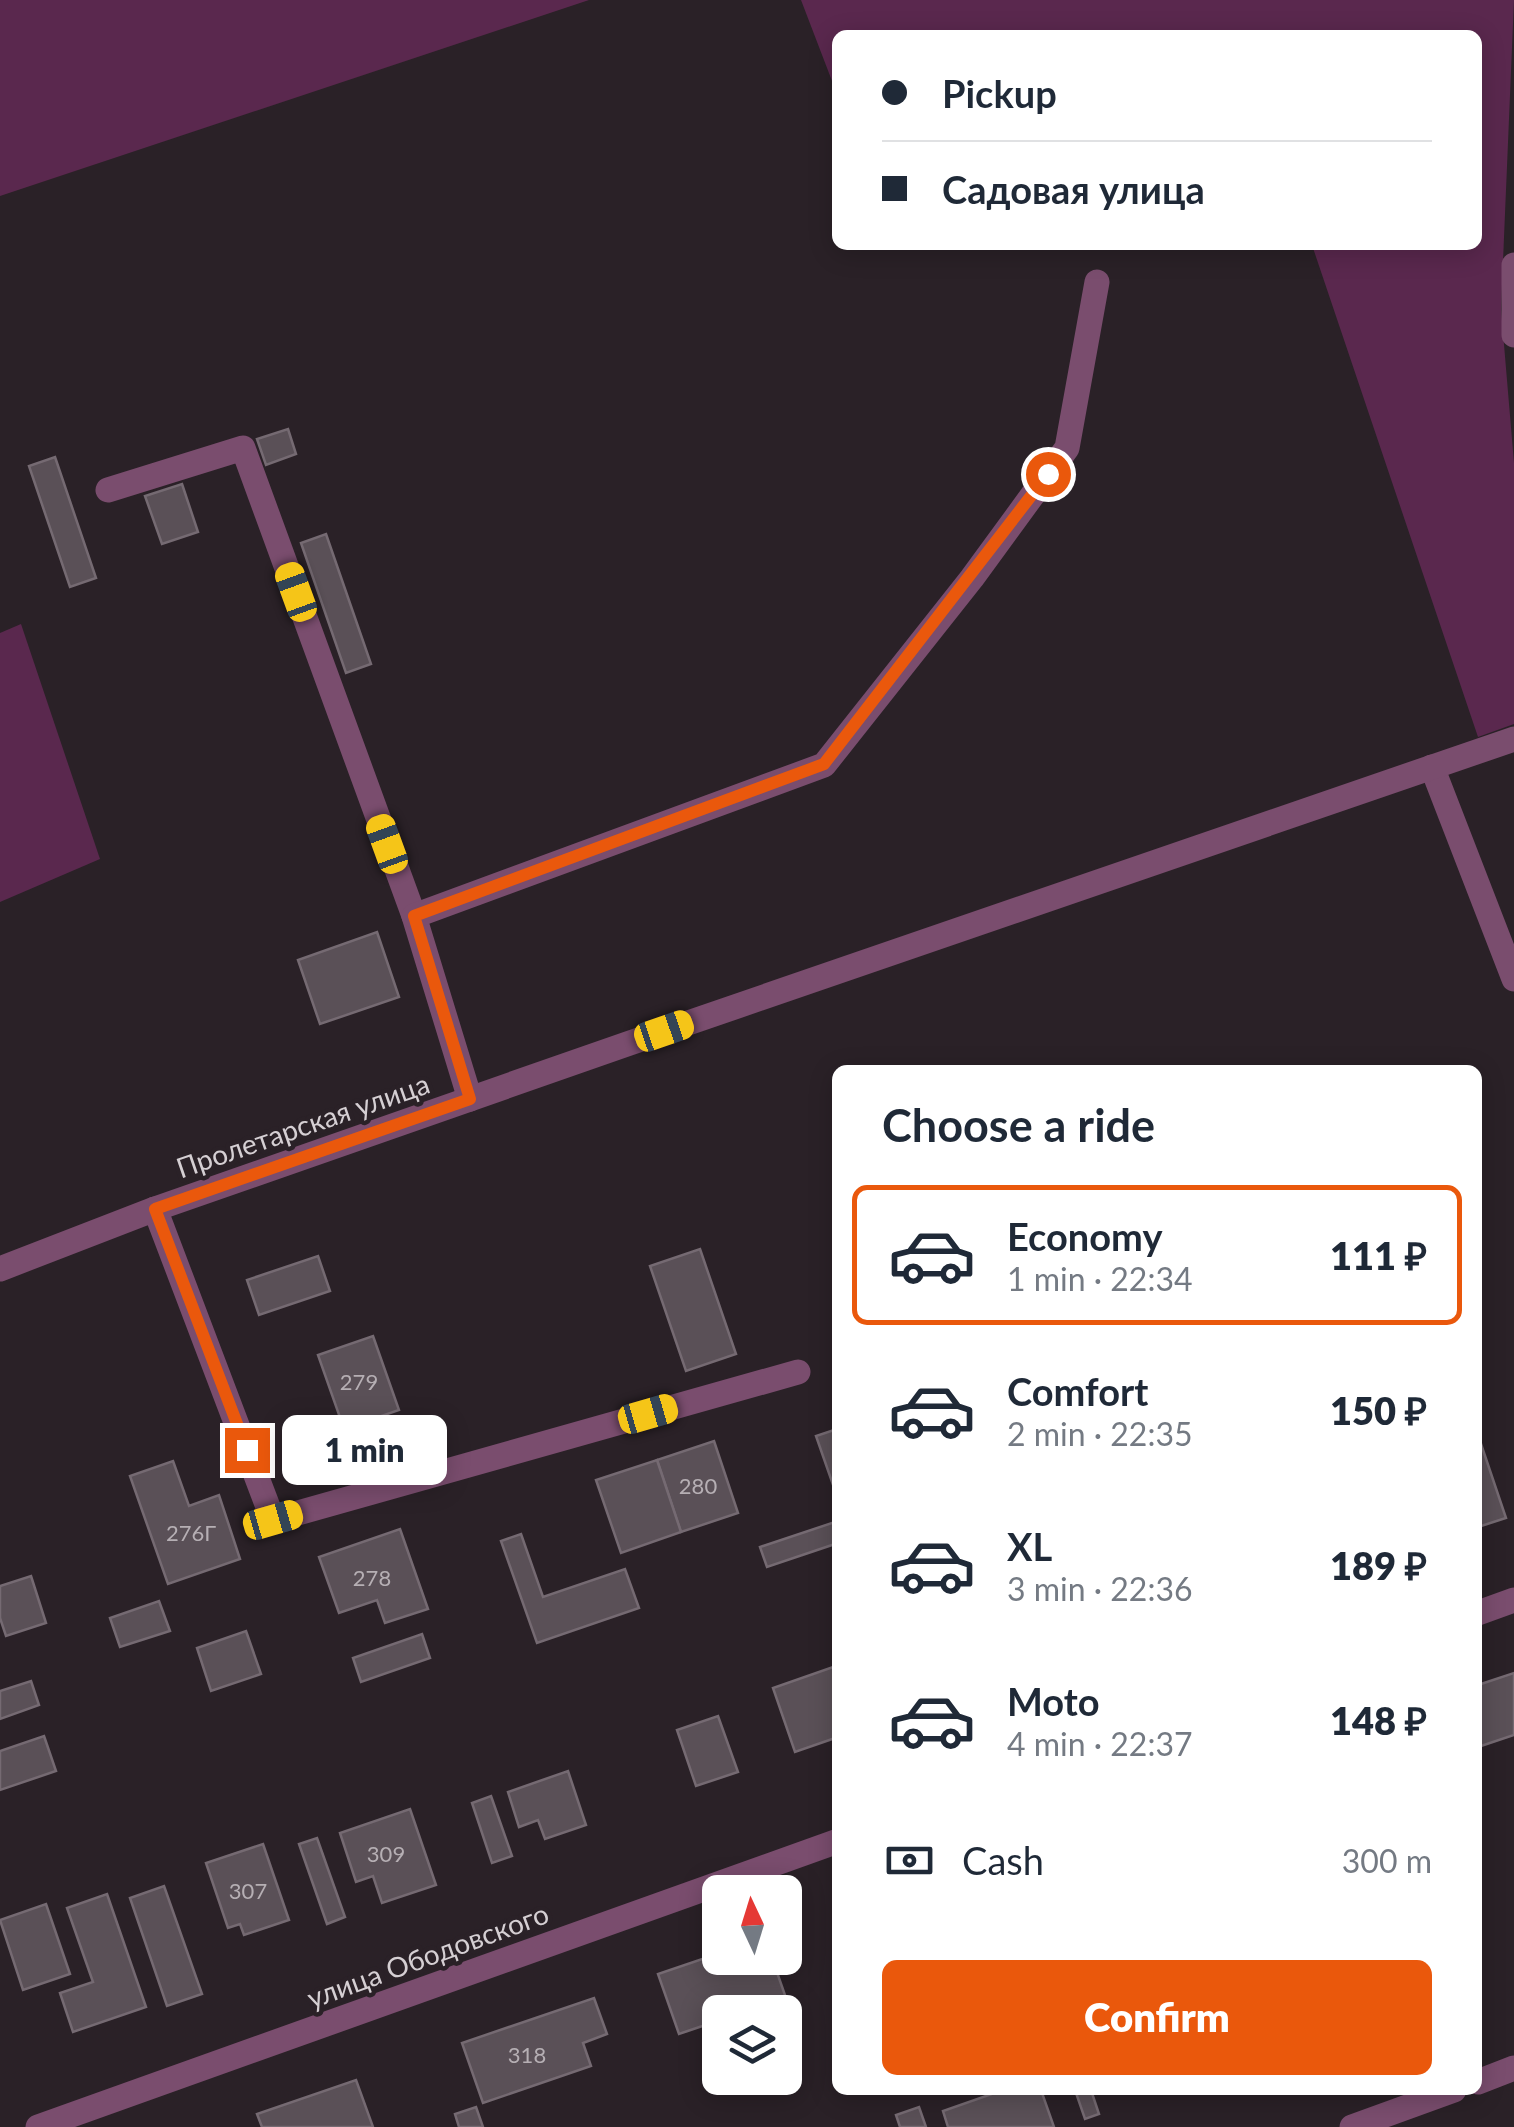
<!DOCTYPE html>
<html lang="en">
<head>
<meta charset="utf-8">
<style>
  body { margin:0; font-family:Lato,sans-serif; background:#f6f6f7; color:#1f2937; height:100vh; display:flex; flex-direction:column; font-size:38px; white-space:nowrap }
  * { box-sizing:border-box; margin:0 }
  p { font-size:32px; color:#747a83 }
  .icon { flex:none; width:55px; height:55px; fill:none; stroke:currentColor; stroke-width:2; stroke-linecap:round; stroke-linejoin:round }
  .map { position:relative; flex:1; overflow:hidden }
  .sheet { position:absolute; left:832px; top:1065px; width:650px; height:1030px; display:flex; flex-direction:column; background:#fff; border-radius:15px; box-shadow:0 5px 25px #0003 }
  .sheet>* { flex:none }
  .guide { position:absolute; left:832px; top:30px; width:650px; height:220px; border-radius:15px; box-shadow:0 5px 25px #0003; display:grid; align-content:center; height:220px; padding:0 50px; background:#fff }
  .needle { width:65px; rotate:356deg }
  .fabs { position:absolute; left:702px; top:1875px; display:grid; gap:20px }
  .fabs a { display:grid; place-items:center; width:100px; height:100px; border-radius:15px; background:#fff; box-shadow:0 5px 25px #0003; font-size:50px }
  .end { position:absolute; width:45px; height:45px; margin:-22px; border:12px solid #ea580c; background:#fff; box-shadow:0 0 0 5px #fff }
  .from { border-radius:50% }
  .bubble { position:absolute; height:70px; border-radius:15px; background:#fff; box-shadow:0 5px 25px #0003; font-size:32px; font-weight:800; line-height:70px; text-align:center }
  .car { position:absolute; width:30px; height:60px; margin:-30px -15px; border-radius:12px; box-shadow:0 0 8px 2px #0007; background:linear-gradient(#f5c518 24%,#345 0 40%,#f5c518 0 76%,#345 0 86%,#f5c518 0) }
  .guide b { display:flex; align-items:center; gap:35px; height:95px; font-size:38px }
  .guide b+b { border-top:2px solid #e0e1e3 }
  .guide i { width:25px; height:25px; background:#1f2937 }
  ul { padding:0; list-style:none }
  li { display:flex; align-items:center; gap:30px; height:140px; margin:0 20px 15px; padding:0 30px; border:5px solid transparent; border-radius:15px }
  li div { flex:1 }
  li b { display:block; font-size:38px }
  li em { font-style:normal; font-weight:800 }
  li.selected { border-color:#ea580c }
  li>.icon { width:90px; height:90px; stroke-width:1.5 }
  h2 { padding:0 50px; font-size:45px; line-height:120px }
  .pay { display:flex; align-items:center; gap:25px; height:110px; padding:0 50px; font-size:38px }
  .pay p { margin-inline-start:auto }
  .button { display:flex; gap:20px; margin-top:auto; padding:20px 50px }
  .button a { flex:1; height:115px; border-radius:15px; background:#ea580c; color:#fff; font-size:40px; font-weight:800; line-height:115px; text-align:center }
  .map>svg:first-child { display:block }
</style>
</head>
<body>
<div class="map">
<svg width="1514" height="2127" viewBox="0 0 1514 2127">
  <rect width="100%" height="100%" fill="#2a2127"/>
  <g fill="#5a284e">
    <path d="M0,0H589L0,196Z"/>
    <path d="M801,0H1514L1501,309L1514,463V724L1478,737L1312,245H1478V35H838L837,94Z"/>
    <path d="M21,624L100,859L0,902V633Z"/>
  </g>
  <g fill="#5a5057" stroke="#756a72" stroke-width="2.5">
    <path d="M288,429L296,454L266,465L257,439Z"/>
    <path d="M55,457L96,578L70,587L29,466Z"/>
    <path d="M182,484L198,532L162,544L145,496Z"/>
    <path d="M326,534L371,664L346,673L301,543Z"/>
    <path d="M377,932L399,997L320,1024L298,960Z"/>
    <path d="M700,1249L736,1354L686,1371L650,1266Z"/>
    <path d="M318,1256L330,1291L259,1315L247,1280Z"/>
    <path d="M373,1336L399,1410L344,1429L318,1355Z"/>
    <path d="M837,1429H838V1499L816,1436Z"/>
    <path d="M1479,1438L1506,1518L1478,1527V1438Z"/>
    <path d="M714,1441L738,1513L681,1532L657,1460Z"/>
    <path d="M657,1460L681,1532L621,1553L596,1480Z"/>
    <path d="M173,1461L189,1506L219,1495L240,1559L168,1584L130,1476Z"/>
    <path d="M838,1521V1543L767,1567L760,1547Z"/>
    <path d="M400,1529L428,1609L385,1623L377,1600L339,1613L319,1557Z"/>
    <path d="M521,1534L543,1597L625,1569L639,1608L537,1643L501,1541Z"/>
    <path d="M31,1576L46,1623L6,1636L0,1618V1586Z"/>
    <path d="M159,1601L170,1631L120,1647L110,1618Z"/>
    <path d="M246,1631L261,1674L211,1691L197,1648Z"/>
    <path d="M422,1634L430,1658L361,1682L353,1658Z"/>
    <path d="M836,1666L838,1737L795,1752L773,1688Z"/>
    <path d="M1514,1673V1735L1481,1746L1478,1685Z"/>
    <path d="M31,1681L39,1705L0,1719V1691Z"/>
    <path d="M718,1716L738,1772L696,1786L677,1730Z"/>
    <path d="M44,1736L56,1771L0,1790V1751Z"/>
    <path d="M568,1771L586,1825L545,1839L538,1820L519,1827L508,1792Z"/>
    <path d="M491,1796L512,1856L492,1863L472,1803Z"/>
    <path d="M410,1809L436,1885L382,1903L373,1876L356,1882L340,1833Z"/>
    <path d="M317,1838L345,1917L327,1924L299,1844Z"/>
    <path d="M263,1844L289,1920L244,1935L240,1924L228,1928L206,1863Z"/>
    <path d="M164,1886L202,1994L167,2006L130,1898Z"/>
    <path d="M107,1894L146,2007L73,2032L60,1993L93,1982L67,1908Z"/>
    <path d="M46,1904L70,1974L23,1990L0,1920Z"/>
    <path d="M720,1953V1958H772L786,1998L743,2012H720V2020L679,2034L658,1974Z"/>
    <path d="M594,1998L607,2034L583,2043L591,2066L483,2103L462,2043Z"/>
    <path d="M356,2080L373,2127H262L257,2114Z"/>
    <path d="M1003,2090H1041L1054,2127H948L943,2111Z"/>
    <path d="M1075,2090H1091L1099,2114L1085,2119Z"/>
    <path d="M476,2107L483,2127H459L455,2114Z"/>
    <path d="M919,2107L926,2127H900L896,2115Z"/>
  </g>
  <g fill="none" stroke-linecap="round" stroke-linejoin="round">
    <g stroke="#7a4d6e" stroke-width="25">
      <path d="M1514,265V335"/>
      <path d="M108,490L243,448L414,916L470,1099"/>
      <path d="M1432,767L1514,979"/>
      <path d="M414,916L824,765L972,578L1067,448L1097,282"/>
      <path d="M155,1209L273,1520L798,1372"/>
      <path d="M0,1269L155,1209L627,1044L1514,739"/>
      <path d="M1478,1613L1514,1600"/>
      <path d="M1478,2082L1514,2068"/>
      <path d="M38,2127L838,1841"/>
      <path d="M1352,2127L1454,2090"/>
    </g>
  </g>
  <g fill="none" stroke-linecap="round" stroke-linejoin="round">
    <path stroke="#ea580c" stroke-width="12" d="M247,1450L155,1209L470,1099L414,916L824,764L1048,474"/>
  </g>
  <g text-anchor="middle" stroke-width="9" stroke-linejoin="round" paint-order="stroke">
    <g font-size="22" fill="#b6afb4">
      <text x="359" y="1390">279</text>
      <text x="698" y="1494">280</text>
      <text x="191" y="1541">276Г</text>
      <text x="372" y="1586">278</text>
      <text x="386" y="1862">309</text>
      <text x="248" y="1899">307</text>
      <text x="527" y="2063">318</text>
    </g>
    <g font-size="28" fill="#d5cfd3" stroke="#2a2127">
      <text transform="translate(303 1126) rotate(-19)" y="10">Пролетарская улица</text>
      <text transform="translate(428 1956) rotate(-20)" y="10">улица Ободовского</text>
    </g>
  </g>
</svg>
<div class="fabs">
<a><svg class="needle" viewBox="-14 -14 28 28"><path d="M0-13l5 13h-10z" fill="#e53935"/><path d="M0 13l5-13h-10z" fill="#747a83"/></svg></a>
<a><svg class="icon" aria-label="layers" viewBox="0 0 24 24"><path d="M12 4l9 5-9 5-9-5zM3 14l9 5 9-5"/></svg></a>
</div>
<i class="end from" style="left:1048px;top:474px"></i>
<i class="end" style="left:247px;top:1450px"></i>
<div class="bubble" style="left:282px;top:1415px;width:165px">1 min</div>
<i class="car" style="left:296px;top:592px;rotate:340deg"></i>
<i class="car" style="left:387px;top:844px;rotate:340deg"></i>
<i class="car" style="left:664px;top:1031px;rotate:71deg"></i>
<i class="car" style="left:648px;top:1414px;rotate:74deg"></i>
<i class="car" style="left:273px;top:1520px;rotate:74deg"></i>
<div class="guide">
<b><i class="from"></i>Pickup</b>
<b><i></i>Садовая улица</b>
</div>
<section class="sheet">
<h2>Choose a ride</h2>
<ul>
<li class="selected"><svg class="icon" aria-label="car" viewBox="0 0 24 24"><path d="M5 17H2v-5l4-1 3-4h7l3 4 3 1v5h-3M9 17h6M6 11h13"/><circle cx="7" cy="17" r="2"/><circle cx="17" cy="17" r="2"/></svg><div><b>Economy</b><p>1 min · 22:34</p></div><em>111 ₽</em></li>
<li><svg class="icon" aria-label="car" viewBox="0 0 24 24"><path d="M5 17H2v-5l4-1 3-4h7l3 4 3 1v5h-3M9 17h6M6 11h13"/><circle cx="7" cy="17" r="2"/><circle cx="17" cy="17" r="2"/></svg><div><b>Comfort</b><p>2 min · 22:35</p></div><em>150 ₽</em></li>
<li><svg class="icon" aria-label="car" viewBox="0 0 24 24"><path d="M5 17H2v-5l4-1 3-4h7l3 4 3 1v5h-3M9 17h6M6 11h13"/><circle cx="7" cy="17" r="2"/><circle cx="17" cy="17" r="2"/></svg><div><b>XL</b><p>3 min · 22:36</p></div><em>189 ₽</em></li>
<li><svg class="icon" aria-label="car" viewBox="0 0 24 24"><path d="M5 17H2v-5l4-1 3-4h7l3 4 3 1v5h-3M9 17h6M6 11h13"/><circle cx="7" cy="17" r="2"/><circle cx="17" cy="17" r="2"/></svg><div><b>Moto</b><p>4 min · 22:37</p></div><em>148 ₽</em></li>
</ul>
<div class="pay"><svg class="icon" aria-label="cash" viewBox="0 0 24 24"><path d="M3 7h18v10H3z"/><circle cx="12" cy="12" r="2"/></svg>Cash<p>300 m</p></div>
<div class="button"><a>Confirm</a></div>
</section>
</div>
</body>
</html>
